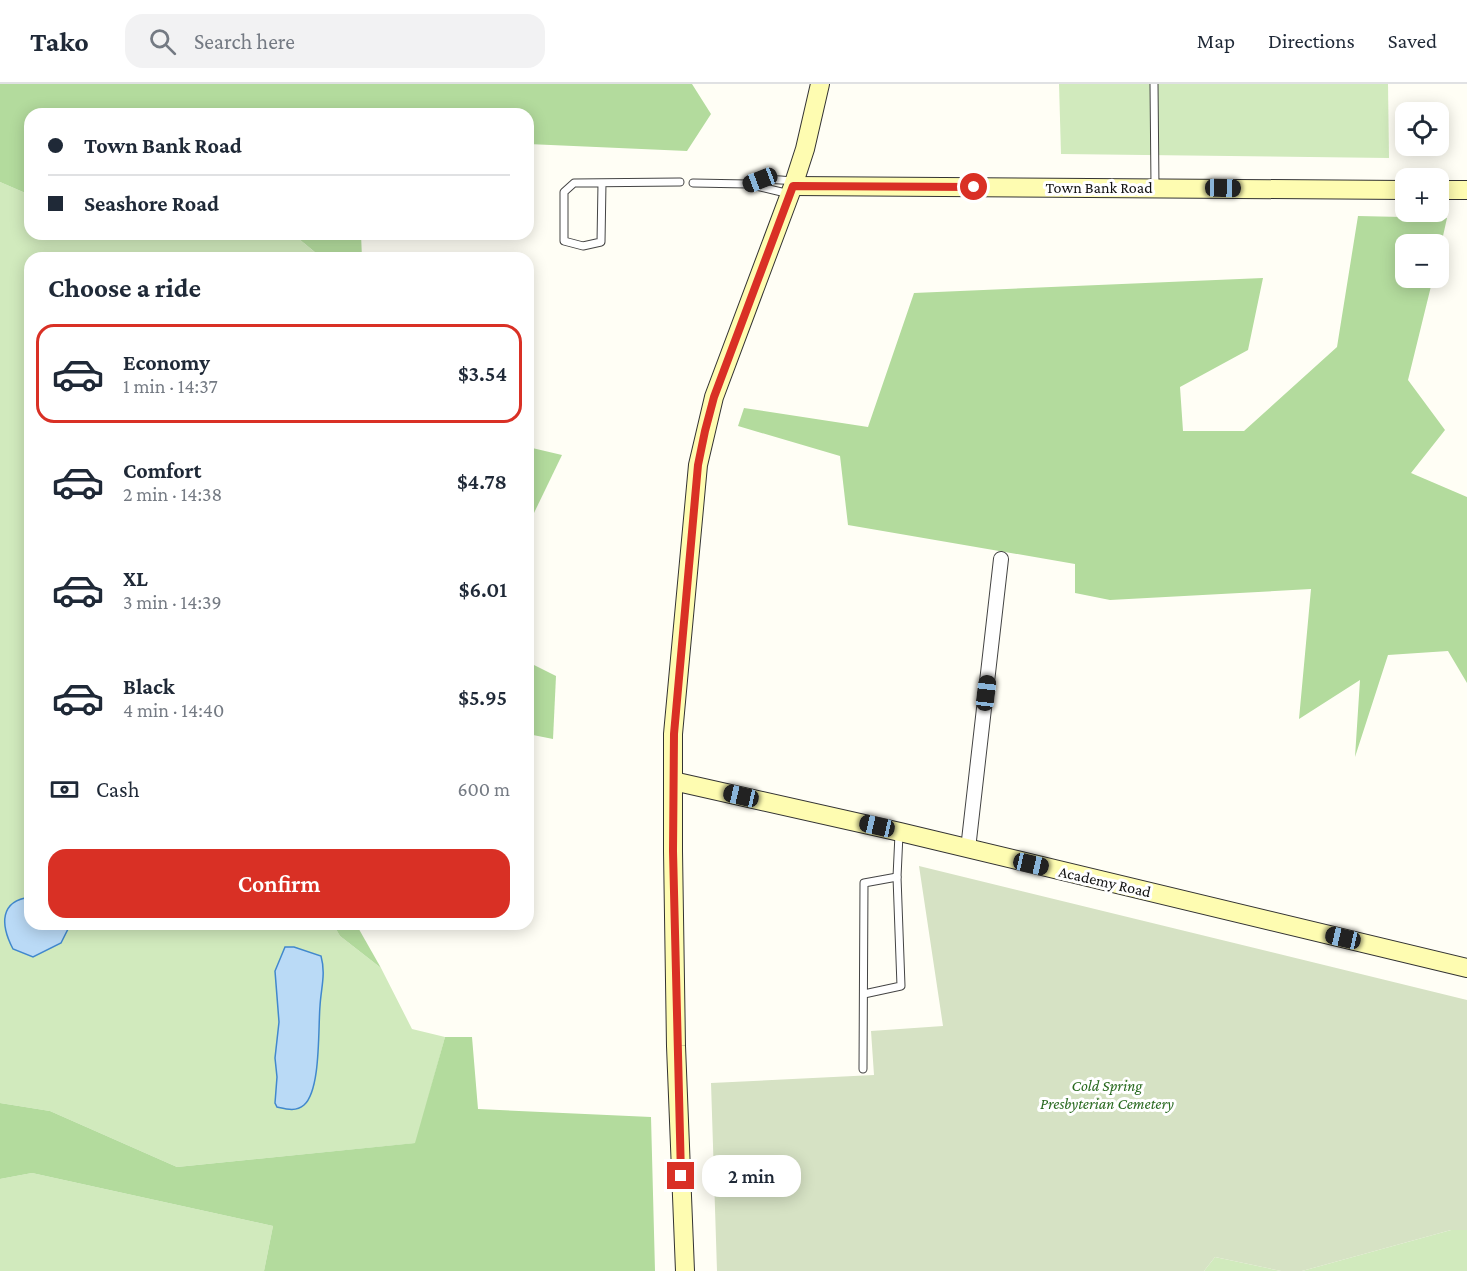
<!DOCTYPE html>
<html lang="en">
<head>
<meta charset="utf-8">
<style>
  body { margin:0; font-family:"Crimson Pro",serif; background:#f2f2f3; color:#1f2937; height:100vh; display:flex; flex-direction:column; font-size:22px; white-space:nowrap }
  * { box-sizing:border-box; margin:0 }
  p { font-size:20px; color:#747a83 }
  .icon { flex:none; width:33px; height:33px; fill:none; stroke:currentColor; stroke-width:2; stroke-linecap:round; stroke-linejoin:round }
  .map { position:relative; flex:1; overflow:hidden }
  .side { position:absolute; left:24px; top:168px; width:510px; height:678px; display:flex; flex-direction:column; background:#fff; border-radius:18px; box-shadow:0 3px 15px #0003 }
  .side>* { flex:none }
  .hud { position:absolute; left:24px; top:24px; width:510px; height:132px; border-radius:18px; box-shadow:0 3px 15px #0003; display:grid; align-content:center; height:132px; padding:0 24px; background:#fff }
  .tools { position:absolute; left:1395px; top:18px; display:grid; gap:12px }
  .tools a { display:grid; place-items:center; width:54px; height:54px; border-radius:12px; background:#fff; box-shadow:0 3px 15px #0003; font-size:30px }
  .end { position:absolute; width:27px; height:27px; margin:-14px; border:8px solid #d93025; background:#fff; box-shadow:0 0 0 3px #fff }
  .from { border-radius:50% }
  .bubble { position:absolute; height:42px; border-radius:18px; background:#fff; box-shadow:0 3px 15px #0003; font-size:20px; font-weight:600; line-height:42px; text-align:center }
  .car { position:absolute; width:18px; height:36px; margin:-18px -9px; border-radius:8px; box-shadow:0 0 4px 2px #0007; background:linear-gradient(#222 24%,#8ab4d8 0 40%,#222 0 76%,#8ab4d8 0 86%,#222 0) }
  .hud b { display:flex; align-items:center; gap:21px; height:57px; font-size:22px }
  .hud b+b { border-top:2px solid #e0e1e3 }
  .hud i { width:15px; height:15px; background:#1f2937 }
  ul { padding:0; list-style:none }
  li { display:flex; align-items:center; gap:18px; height:99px; margin:0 12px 9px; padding:0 12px; border:3px solid transparent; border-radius:18px }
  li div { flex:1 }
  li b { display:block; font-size:22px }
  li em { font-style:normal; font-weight:600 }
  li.selected { border-color:#d93025 }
  li>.icon { width:54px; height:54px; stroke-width:1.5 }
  h2 { padding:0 24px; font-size:27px; line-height:72px }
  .pay { display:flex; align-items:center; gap:15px; height:66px; padding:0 24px; font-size:22px }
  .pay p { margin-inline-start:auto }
  .button { display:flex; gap:12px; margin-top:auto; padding:12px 24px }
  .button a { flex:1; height:69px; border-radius:18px; background:#d93025; color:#fff; font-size:24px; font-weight:600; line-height:69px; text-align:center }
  header { display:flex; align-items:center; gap:36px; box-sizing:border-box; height:84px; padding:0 30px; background:#fff; border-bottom:2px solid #e0e1e3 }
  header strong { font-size:28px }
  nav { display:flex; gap:33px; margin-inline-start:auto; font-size:21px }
  .search { width:420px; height:54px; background:#f2f2f3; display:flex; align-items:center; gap:15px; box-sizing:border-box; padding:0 21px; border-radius:18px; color:#747a83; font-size:22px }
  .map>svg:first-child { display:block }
</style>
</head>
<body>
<header>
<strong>Tako</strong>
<div class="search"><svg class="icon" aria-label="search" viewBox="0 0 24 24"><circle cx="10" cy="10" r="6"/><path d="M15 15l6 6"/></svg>Search here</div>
<nav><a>Map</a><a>Directions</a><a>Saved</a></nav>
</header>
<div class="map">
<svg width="1467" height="1187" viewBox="0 0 1467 1187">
  <rect width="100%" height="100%" fill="#fffef5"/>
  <g fill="#d1eabd">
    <path d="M1059,0H1388L1389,74L1061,70Z"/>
    <path d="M0,98L30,111V150H293L317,170V174H30V840H333L340,852L381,884L412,945L445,953L416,1059L177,1083L50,1027L0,1019Z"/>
    <path d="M32,1089L273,1142L264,1187H0V1095Z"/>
    <path d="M1451,1146H1467V1187H1302Z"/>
    <path d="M1215,1173L1281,1187H1204Z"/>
  </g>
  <g fill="#b3db9d">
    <path d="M0,0H692L711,30L687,67L528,60V30H30V111L0,98Z"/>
    <path d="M1358,132L1447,134L1439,170L1438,160H1406V194H1433L1408,296L1445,346L1411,389L1467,413V599L1448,567L1388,571L1355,673L1360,596L1299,635L1311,505L1110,516L1075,509V480L848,441L840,372L738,342L744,324L868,343L914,209L1263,194L1248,266L1180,303L1183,347H1244L1337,263Z"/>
    <path d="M293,150H361L362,174H317L316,169Z"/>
    <path d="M528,363L562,371L534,429L528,426Z"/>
    <path d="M528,578L556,592L553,655L528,650Z"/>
    <path d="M333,840H356L381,884L340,852Z"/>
    <path d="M445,953H472L478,1025L651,1033L655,1187H264L273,1142L32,1089L0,1095V1019L50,1027L177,1083L415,1059Z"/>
  </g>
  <path fill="#d6e2c4" d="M919,782L1467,916V1146H1451L1302,1187H1281L1215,1173L1204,1187H717L711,999L874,991L871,947L943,942Z"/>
  <g fill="#badaf6" stroke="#4188cd" stroke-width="1.5">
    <path d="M30,813V840H67L69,843L61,859L33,873L13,865C0,840 0,817 30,813Z"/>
    <path d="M285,863H294L321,872C326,890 321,904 320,922C318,945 321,1006 304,1021C296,1028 286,1025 277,1023L275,1019L277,993L275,974L279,938L275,887Z"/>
  </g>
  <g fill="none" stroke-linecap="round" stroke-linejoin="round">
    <g stroke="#444" stroke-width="9">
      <g id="lane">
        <path d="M1154,0L1155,102"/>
        <path d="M602,99L601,158L583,162L564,157V108L574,99L680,98"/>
        <path d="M693,99L748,100L790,110"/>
        <path d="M748,100C763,94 776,95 792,97"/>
        <path d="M864,910L901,902L897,793L899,750"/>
        <path d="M863,985L864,799L897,793"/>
      </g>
    </g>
    <g stroke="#444" stroke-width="16">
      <path id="street" d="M968,765L1001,475"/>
    </g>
    <g stroke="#333" stroke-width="20">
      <g id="secondary">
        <path d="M793,102L1406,106"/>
        <path d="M1438,106H1467"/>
        <path d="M673,697L900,748L1467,884"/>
        <path d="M685,1187L676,962L673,767V650L698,381L714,313L793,102L805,65L820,0"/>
      </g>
    </g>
    <use href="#lane" stroke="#fff" stroke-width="7"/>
    <use href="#street" stroke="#fff" stroke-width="14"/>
    <use href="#secondary" stroke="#fefcb1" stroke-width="18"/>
  </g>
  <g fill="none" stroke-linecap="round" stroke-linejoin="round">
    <path stroke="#d93025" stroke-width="8" d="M681,1092L673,767L674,650L698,381L705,347L714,313L793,102L974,103"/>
  </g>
  <g text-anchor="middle" stroke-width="6" stroke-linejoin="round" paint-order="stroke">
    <g font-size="16" fill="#111" stroke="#fff">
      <text x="1099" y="109">Town Bank Road</text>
      <text transform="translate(1105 797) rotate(13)" y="6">Academy Road</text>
    </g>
    <g font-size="16" font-style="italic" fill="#296a20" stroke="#fff">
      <text x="1107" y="1007">Cold Spring<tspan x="1107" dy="18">Presbyterian Cemetery</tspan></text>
    </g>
  </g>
</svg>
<div class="tools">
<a><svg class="icon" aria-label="locate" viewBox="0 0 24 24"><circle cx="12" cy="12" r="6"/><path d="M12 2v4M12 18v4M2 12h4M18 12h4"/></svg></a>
<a>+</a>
<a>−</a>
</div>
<i class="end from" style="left:974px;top:103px"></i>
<i class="end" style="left:681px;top:1092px"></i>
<div class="bubble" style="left:702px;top:1071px;width:99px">2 min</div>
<i class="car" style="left:760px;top:96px;rotate:249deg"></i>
<i class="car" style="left:1223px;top:104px;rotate:91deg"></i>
<i class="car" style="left:986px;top:609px;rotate:7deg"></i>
<i class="car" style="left:741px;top:712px;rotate:283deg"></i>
<i class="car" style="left:877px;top:742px;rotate:283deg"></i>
<i class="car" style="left:1031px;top:780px;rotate:103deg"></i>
<i class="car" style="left:1343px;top:854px;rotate:283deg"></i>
<div class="hud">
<b><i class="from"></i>Town Bank Road</b>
<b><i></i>Seashore Road</b>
</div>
<section class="side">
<h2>Choose a ride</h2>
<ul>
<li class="selected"><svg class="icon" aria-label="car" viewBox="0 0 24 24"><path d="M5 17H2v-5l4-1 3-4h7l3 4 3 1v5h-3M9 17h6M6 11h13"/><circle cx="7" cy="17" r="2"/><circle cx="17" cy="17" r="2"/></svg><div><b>Economy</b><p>1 min · 14:37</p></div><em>$3.54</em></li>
<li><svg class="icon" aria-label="car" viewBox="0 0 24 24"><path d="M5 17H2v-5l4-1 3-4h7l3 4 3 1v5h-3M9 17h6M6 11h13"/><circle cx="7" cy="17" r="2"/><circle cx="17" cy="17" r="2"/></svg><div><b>Comfort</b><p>2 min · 14:38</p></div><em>$4.78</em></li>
<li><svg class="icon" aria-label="car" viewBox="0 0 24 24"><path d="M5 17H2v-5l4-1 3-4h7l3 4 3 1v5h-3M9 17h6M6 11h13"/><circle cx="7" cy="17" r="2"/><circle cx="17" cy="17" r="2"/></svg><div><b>XL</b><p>3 min · 14:39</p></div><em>$6.01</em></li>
<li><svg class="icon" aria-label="car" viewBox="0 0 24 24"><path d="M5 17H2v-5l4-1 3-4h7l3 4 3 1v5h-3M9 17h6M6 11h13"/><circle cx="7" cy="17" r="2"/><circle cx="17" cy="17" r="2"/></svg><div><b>Black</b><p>4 min · 14:40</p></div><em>$5.95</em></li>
</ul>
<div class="pay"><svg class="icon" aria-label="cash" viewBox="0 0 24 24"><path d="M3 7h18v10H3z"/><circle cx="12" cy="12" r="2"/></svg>Cash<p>600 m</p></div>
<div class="button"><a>Confirm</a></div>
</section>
</div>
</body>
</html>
